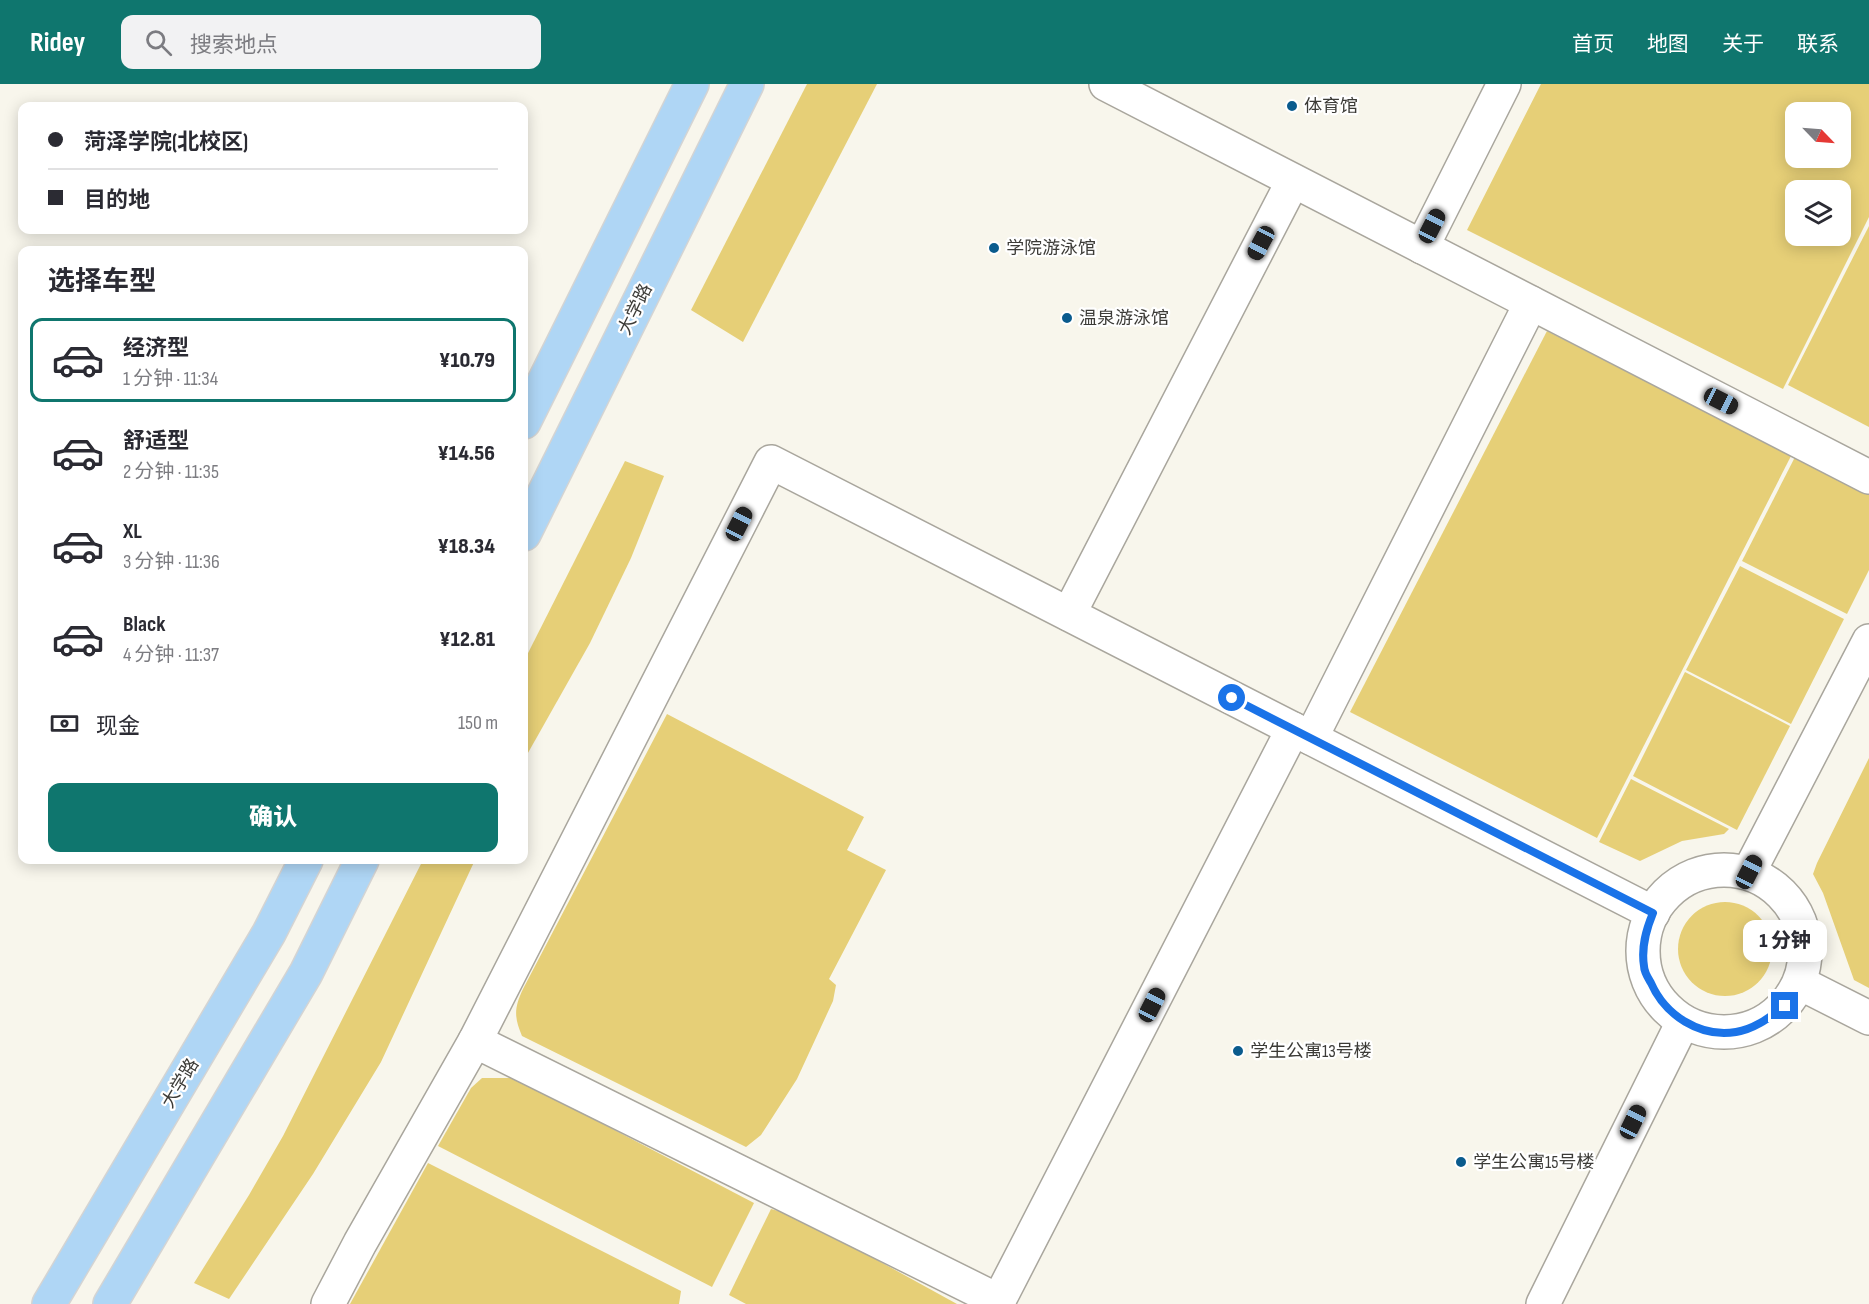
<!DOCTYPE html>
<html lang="zh">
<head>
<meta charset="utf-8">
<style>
  body { margin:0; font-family:"Sofia Sans Condensed","Noto Sans SC",sans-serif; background:#f2f2f3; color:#2b2b33; height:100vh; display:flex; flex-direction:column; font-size:22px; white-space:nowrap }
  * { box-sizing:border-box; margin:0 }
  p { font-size:20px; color:#7c7c81 }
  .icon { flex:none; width:33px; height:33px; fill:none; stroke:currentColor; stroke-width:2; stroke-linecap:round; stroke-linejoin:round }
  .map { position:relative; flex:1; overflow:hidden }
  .details { position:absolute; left:18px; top:162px; width:510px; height:618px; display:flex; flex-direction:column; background:#fff; border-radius:12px; box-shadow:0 3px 15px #0003 }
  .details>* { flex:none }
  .guide { position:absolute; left:18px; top:18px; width:510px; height:132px; border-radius:12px; box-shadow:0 3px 15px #0003; display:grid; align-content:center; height:132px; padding:0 30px; background:#fff }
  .needle { width:39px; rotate:115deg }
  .controls { position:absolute; left:1785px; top:18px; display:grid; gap:12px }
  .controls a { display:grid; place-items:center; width:66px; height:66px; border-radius:12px; background:#fff; box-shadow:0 3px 15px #0003; font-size:30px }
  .end { position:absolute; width:27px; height:27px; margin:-14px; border:8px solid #1a73e8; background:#fff; box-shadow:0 0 0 3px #fff }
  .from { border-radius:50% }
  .bubble { position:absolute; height:42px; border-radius:12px; background:#fff; box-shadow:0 3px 15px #0003; font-size:20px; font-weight:800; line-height:42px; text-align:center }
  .car { position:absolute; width:18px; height:36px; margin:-18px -9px; border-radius:8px; box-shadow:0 0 4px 2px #0007; background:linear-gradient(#222 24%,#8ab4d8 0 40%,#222 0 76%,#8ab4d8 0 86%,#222 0) }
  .guide b { display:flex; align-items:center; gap:21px; height:57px; font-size:22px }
  .guide b+b { border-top:2px solid #e1e1e2 }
  .guide i { width:15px; height:15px; background:#2b2b33 }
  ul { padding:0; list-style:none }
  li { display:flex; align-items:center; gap:18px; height:84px; margin:0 12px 9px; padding:0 18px; border:3px solid transparent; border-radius:12px }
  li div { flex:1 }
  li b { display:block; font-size:22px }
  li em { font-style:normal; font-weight:800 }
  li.active { border-color:#0f766e }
  li>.icon { width:54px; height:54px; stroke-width:1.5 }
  h2 { padding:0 30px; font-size:27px; line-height:72px }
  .pay { display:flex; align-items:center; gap:15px; height:66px; padding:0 30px; font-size:22px }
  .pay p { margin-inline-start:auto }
  .primary-button { display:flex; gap:12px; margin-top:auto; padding:12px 30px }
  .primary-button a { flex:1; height:69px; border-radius:12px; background:#0f766e; color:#fff; font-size:24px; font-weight:800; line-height:69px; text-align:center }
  header { display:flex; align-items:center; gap:36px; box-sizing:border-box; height:84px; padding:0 30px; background:#0f766e; color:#fff }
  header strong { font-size:28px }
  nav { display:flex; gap:33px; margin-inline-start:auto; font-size:21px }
  .search { width:420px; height:54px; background:#f2f2f3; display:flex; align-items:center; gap:15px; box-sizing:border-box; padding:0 21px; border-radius:12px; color:#7c7c81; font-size:22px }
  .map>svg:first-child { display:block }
</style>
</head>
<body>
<header>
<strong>Ridey</strong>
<div class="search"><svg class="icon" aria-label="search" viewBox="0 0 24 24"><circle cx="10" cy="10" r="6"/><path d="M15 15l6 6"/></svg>搜索地点</div>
<nav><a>首页</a><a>地图</a><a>关于</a><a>联系</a></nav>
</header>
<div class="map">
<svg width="1869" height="1220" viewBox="0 0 1869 1220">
  <rect width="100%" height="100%" fill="#f8f6ec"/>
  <g fill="#e6cf77" fill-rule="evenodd">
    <path d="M807,0H877L743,258L691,226Z"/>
    <path d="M1541,0H1869V133L1783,305L1467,146ZM1796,28H1840V74H1796ZM1796,106H1840V152H1796Z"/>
    <path d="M1869,142V343L1788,301Z"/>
    <path d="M1547,247L1791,372L1597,754L1350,628Z"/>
    <path d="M1795,373L1869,411V486L1847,530L1742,477Z"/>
    <path d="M625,377L664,392L631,474L590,559L524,676V577Z"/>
    <path d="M1740,482L1844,535L1791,640L1686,586Z"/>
    <path d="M1685,588L1790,642L1737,746L1633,692Z"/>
    <path d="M667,630L864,733L847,766L886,786L829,895L836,901L833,917L797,995L761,1051L746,1063L522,952C514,933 514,924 523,905Z"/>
    <path d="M1869,674V904L1854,896L1823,809L1813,790L1817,779Z"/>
    <path d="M1631,695L1729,745L1724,750L1682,757L1640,777L1599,758Z"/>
    <path d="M423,776H475L381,978L313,1090L229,1215L194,1199L249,1111L283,1052Z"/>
    <circle cx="1725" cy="865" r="47"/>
    <path d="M482,994H515L754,1119L712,1203L438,1062L471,1004Z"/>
    <path d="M428,1079L681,1207L679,1220H350Z"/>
    <path d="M771,1125L797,1132L957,1220H746L729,1211Z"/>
  </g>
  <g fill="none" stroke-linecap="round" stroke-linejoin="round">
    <g stroke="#a9a69d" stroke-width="36">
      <g id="minor">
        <path d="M1106,0L1869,393"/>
        <path d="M1422,163L1504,0"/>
        <path d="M1069,530L1293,97"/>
        <path d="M1311,654L1531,219"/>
        <circle cx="1724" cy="867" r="81"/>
        <path d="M1749,788L1869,557"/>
        <path d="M1800,899L1869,934"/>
        <path d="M475,957L999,1217"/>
        <path d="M328,1220L360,1159L475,957L771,378L1653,829"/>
        <path d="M997,1220L1293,645"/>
        <path d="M1543,1220L1683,938"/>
      </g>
    </g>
    <g stroke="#d4d4d3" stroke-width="36">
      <g id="major">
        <path d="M524,338L692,0"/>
        <path d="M524,450L747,0"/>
        <path d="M49,1220L269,849L306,776"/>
        <path d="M110,1220L306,889L362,776"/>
      </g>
    </g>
    <use href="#minor" stroke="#fff" stroke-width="33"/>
    <use href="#major" stroke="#afd6f5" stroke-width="33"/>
  </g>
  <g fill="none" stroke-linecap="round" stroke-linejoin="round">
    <path stroke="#1a73e8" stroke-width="8" d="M1232,614L1653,829C1646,846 1641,863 1644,882C1644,888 1648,894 1651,899C1665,931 1700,954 1736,948C1755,945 1770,933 1785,922"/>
  </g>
  <g fill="#0a5b8d" stroke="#fff" stroke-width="2">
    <circle cx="1292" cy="22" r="6"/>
    <circle cx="994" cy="164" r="6"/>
    <circle cx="1067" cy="234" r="6"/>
    <circle cx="1238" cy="967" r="6"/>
    <circle cx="1461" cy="1078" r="6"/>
  </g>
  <g text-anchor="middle" stroke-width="4.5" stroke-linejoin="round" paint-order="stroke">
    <g font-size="18" fill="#3c3b37" stroke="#fff" text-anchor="start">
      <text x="1304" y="28">体育馆</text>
      <text x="1006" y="170">学院游泳馆</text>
      <text x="1079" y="240">温泉游泳馆</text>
      <text x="1250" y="973">学生公寓13号楼</text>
      <text x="1473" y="1084">学生公寓15号楼</text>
    </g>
    <g font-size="18" fill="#3c3b37" stroke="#fff">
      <text transform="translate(635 225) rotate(-64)" y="6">大学路</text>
      <text transform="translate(180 999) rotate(-59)" y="6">大学路</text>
    </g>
  </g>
</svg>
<div class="controls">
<a><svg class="needle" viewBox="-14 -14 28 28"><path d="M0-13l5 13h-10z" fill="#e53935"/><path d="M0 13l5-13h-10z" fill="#7c7c81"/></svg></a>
<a><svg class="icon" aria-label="layers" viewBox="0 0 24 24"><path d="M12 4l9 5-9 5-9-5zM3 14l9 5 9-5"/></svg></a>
</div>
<i class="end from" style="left:1232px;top:614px"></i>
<i class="end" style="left:1785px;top:922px"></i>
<div class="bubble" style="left:1743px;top:836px;width:84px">1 分钟</div>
<i class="car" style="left:1432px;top:142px;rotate:27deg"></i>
<i class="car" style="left:1261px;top:159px;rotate:208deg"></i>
<i class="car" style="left:1721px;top:317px;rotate:117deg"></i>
<i class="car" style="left:739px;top:440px;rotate:27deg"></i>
<i class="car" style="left:1749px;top:788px;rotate:27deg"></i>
<i class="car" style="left:1152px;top:921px;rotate:27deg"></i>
<i class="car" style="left:1633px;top:1038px;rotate:26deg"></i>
<div class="guide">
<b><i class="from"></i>菏泽学院(北校区)</b>
<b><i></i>目的地</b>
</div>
<section class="details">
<h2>选择车型</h2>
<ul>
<li class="active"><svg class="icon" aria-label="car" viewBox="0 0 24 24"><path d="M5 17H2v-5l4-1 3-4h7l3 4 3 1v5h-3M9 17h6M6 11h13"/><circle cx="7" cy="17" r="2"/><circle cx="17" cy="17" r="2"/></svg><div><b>经济型</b><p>1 分钟 · 11:34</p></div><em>¥10.79</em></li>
<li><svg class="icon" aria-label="car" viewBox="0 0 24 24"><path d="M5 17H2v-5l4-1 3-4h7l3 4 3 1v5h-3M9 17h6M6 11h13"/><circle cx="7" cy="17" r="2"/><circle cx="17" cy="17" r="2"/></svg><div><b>舒适型</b><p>2 分钟 · 11:35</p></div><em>¥14.56</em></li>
<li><svg class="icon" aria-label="car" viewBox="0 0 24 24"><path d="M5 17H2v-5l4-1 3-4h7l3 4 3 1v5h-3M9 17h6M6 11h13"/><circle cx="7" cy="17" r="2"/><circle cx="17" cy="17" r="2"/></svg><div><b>XL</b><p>3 分钟 · 11:36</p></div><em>¥18.34</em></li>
<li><svg class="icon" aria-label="car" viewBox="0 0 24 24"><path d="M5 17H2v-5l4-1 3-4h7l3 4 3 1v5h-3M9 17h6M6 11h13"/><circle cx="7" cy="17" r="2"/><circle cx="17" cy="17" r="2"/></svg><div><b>Black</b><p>4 分钟 · 11:37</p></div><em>¥12.81</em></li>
</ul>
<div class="pay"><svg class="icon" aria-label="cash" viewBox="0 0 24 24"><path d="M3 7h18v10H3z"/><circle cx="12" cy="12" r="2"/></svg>现金<p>150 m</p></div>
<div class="primary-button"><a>确认</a></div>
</section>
</div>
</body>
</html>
